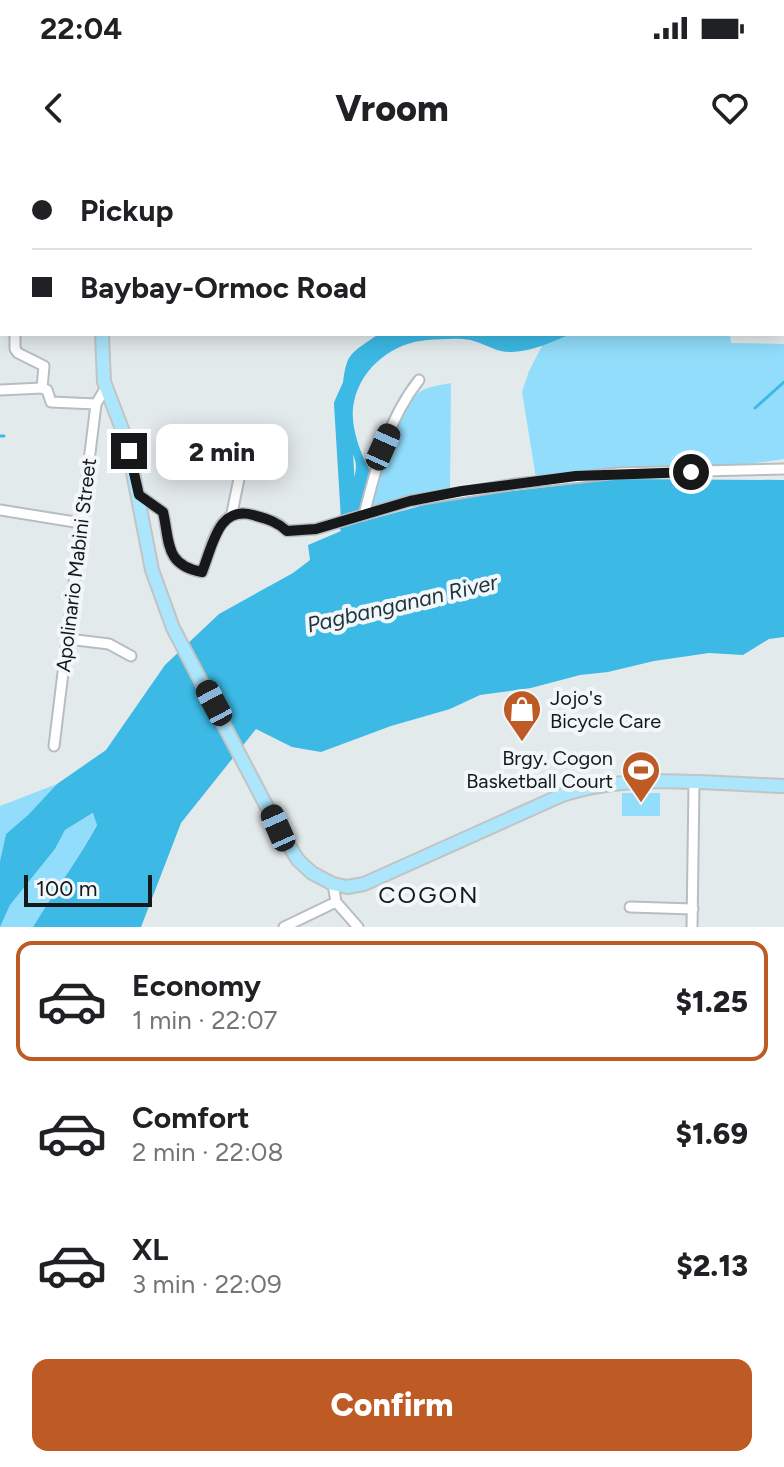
<!DOCTYPE html>
<html lang="en">
<head>
<meta charset="utf-8">
<style>
  body { margin:0; font-family:Figtree,sans-serif; background:#f2f2f2; color:#202124; height:100vh; display:flex; flex-direction:column; font-size:30px; white-space:nowrap }
  * { box-sizing:border-box; margin:0 }
  p { font-size:26px; color:#757577 }
  .icon { flex:none; width:44px; height:44px; fill:none; stroke:currentColor; stroke-width:2; stroke-linecap:round; stroke-linejoin:round }
  .map { position:relative; height:767px; overflow:hidden }
  .details { display:flex; flex-direction:column; background:#fff; flex:1 }
  .details>* { flex:none }
  .guide { position:absolute; left:0px; top:0px; width:784px; height:176px; box-shadow:0 4px 20px #0003; display:grid; align-content:center; height:176px; padding:0 32px; background:#fff }
  .scale { position:absolute; left:24px; bottom:20px; width:128px; box-sizing:border-box; padding-left:8px; border:4px solid #161819; border-top:0; font-size:22px; line-height:28px; white-space:nowrap; color:#161819; -webkit-text-stroke:6px #f1f7fa; paint-order:stroke }
  .end { position:absolute; width:36px; height:36px; margin:-18px; border:10px solid #161819; background:#fff; box-shadow:0 0 0 4px #fff }
  .from { border-radius:50% }
  .bubble { position:absolute; height:56px; border-radius:16px; background:#fff; box-shadow:0 4px 20px #0003; font-size:26px; font-weight:800; line-height:56px; text-align:center }
  .car { position:absolute; width:24px; height:48px; margin:-24px -12px; border-radius:10px; box-shadow:0 0 6px 2px #0007; background:linear-gradient(#222 24%,#8ab4d8 0 40%,#222 0 76%,#8ab4d8 0 86%,#222 0) }
  .guide b { display:flex; align-items:center; gap:28px; height:76px; font-size:30px }
  .guide b+b { border-top:2px solid #e0e0e0 }
  .guide i { width:20px; height:20px; background:#202124 }
  ul { padding:14px 0 0; list-style:none }
  li { display:flex; align-items:center; gap:24px; height:120px; margin:0 16px 12px; padding:0 16px; border:4px solid transparent; border-radius:16px }
  li div { flex:1 }
  li b { display:block; font-size:30px }
  li em { font-style:normal; font-weight:800 }
  li.selected { border-color:#be5a23 }
  li>.icon { width:72px; height:72px; stroke-width:1.5 }
  .primary-button { display:flex; gap:16px; margin-top:auto; padding:16px 32px }
  .primary-button a { flex:1; height:92px; border-radius:16px; background:#be5a23; color:#fff; font-size:32px; font-weight:800; line-height:92px; text-align:center }
  .status { display:flex; justify-content:space-between; align-items:center; height:56px; padding:0 40px; background:#fff; direction:ltr }
  .status svg { height:22px; fill:currentColor }
  header { display:flex; justify-content:space-between; align-items:center; height:104px; padding:0 32px; background:#fff; font-size:36px; font-weight:800 }
  .map>svg:first-child { display:block }
</style>
</head>
<body>
<div class="status"><b>22:04</b><svg viewBox="0 0 49 12"><path d="M0 12V9h3v3zM5 12V6h3v6zM10 12V3h3v9zM15 12V0h3v12zM26 1h20v11H26zM47 4h2v5h-2z"/></svg></div>
<header><svg class="icon" aria-label="back" viewBox="0 0 24 24"><path d="M15 5l-7 7 7 7"/></svg>Vroom<svg class="icon" aria-label="heart" viewBox="0 0 24 24"><path d="M12 20l-8-8c-3-5 5-10 8-4 3-6 11-1 8 4z"/></svg></header>
<div class="map">
<svg width="784" height="767" viewBox="0 0 784 767">
  <rect width="100%" height="100%" fill="#e3eaec"/>
  <g fill="#92ddfb">
    <path d="M571,174H730L731,183L784,184V299L742,305L608,309L536,318L522,232L529,211L542,186Z"/>
    <path d="M451,223L450,330L390,341L368,350C375,324 398,244 421,231C430,226 441,225 451,223Z"/>
    <path d="M57,624L28,655L6,674L0,701V646Z"/>
    <rect x="622" y="633" width="38" height="23"/>
    <path d="M94,653L97,664C78,700 54,732 33,767H0L10,745L55,689L65,670Z"/>
  </g>
  <path fill="#3cb9e5" d="M378,174H571C552,182 533,191 512,192C499,193 489,186 477,182C465,177 442,179 428,180C394,182 361,207 354,242C349,263 360,294 371,312L358,354L361,362L450,338L617,319L784,320V477L769,479L743,495L709,493L654,501L608,512L580,515L531,528L480,535L450,549L391,566L321,592L292,587L256,569L181,663L141,767H33C54,732 78,700 97,665L93,653L65,670L55,689L10,745L0,767V701L6,674L28,655L57,624L106,590L165,505L219,454L293,413L310,400L308,385L341,371C333,356 355,329 356,307C356,297 349,287 346,278C341,260 340,214 349,198C354,189 370,181 378,174Z"/>
  <g fill="none" stroke-linecap="round" stroke-linejoin="round">
    <g stroke="#3cb9e5" stroke-width="3">
      <path d="M782,168H784"/>
      <path d="M755,248L784,222"/>
      <path d="M0,276H4"/>
    </g>
    <path stroke="#3cb9e5" stroke-width="16" d="M349,359L342,244L351,224"/>
    <g stroke="#b7bdc0" stroke-width="13">
      <g id="minor">
        <path d="M36,0V2"/>
        <path d="M331,0V2"/>
        <path d="M446,0V2"/>
        <path d="M0,60L2,61"/>
        <path d="M0,162L2,163"/>
        <path d="M15,174V189L18,193L44,206L42,228L47,230L51,242L96,244"/>
        <path d="M0,230L42,228"/>
        <path d="M139,335L163,352C170,382 164,405 202,412C213,385 217,345 253,355C267,359 277,361 287,371L316,369L410,341L515,324L619,313L784,309"/>
        <path d="M0,350L81,363"/>
        <path d="M232,353L244,294"/>
        <path d="M364,355C376,307 388,259 419,220"/>
        <path d="M68,479L109,484L131,496"/>
        <path d="M54,586L96,244L106,227"/>
        <path d="M333,724L336,742L358,767"/>
        <path d="M630,747L693,749"/>
        <path d="M284,767L336,742"/>
        <path d="M692,767L694,624"/>
      </g>
    </g>
    <g stroke="#c2c3c3" stroke-width="16">
      <g id="major">
        <path d="M115,2V0"/>
        <path d="M102,174L104,222L127,282L152,410L173,468L278,668L298,700L312,713L333,724L347,727L364,724L560,636C628,612 712,624 784,626"/>
      </g>
    </g>
    <use href="#minor" stroke="#fff" stroke-width="9"/>
    <use href="#major" stroke="#ace6fd" stroke-width="12"/>
  </g>
  <g fill="none" stroke-linecap="round" stroke-linejoin="round">
    <path stroke="#161819" stroke-width="10" d="M129,291L139,335L163,352C170,381 164,405 202,412C213,385 218,345 253,355C267,359 276,361 287,371L316,369L410,341L462,331L576,316L691,312"/>
  </g>
  <defs>
    <g id="shop-pin" transform="scale(2)"><path d="M0 17L-7.5 6A9.5 9.5 0 1 1 7.5 6Z" fill="#be5a23" stroke="#f1f7fa"/><path d="M-5-2.5h2.3a2.7 3.5 0 0 1 5.4 0H5L5.5 6h-11ZM-1.5-2.5h3a1.5 2.3 0 0 0-3 0Z" fill="#fff"/></g>
    <g id="stadium-pin" transform="scale(2)"><path d="M0 17L-7.5 6A9.5 9.5 0 1 1 7.5 6Z" fill="#be5a23" stroke="#f1f7fa"/><path d="M0-5a6.5 5 0 1 0 0 10a6.5 5 0 1 0 0-10ZM-3.5-1.8h7v3.6h-7Z" fill="#fff"/></g>
  </defs>
  <g fill-rule="evenodd">
    <use href="#shop-pin" x="522" y="549"/>
    <use href="#stadium-pin" x="641" y="610"/>
  </g>
  <g text-anchor="middle" stroke-width="8" stroke-linejoin="round" paint-order="stroke">
    <g font-size="20" fill="#161819" stroke="#f1f7fa">
      <text transform="translate(76 405) rotate(-83)" y="7">Apolinario Mabini Street</text>
    </g>
    <g font-size="20" fill="#161819" stroke="#f1f7fa" text-anchor="start">
      <text x="550" y="545">Jojo's<tspan x="550" dy="23">Bicycle Care</tspan></text>
      <text x="613" y="605" text-anchor="end">Brgy. Cogon<tspan x="613" dy="23">Basketball Court</tspan></text>
    </g>
    <g font-size="22" font-style="italic" fill="#1f333c" stroke="#f1f7fa">
      <text transform="translate(402 443) rotate(-13)" y="8">Pagbanganan River</text>
    </g>
    <g font-size="24" letter-spacing="2" fill="#161819" stroke="#f1f7fa">
      <text x="429" y="743">COGON</text>
    </g>
  </g>
</svg>
<div class="scale">100 m</div>
<i class="end from" style="left:691px;top:312px"></i>
<i class="end" style="left:129px;top:291px"></i>
<div class="bubble" style="left:156px;top:264px;width:132px">2 min</div>
<i class="car" style="left:383px;top:287px;rotate:24deg"></i>
<i class="car" style="left:214px;top:543px;rotate:332deg"></i>
<i class="car" style="left:278px;top:668px;rotate:336deg"></i>
<div class="guide">
<b><i class="from"></i>Pickup</b>
<b><i></i>Baybay-Ormoc Road</b>
</div>
</div>
<section class="details">
<ul>
<li class="selected"><svg class="icon" aria-label="car" viewBox="0 0 24 24"><path d="M5 17H2v-5l4-1 3-4h7l3 4 3 1v5h-3M9 17h6M6 11h13"/><circle cx="7" cy="17" r="2"/><circle cx="17" cy="17" r="2"/></svg><div><b>Economy</b><p>1 min · 22:07</p></div><em>$1.25</em></li>
<li><svg class="icon" aria-label="car" viewBox="0 0 24 24"><path d="M5 17H2v-5l4-1 3-4h7l3 4 3 1v5h-3M9 17h6M6 11h13"/><circle cx="7" cy="17" r="2"/><circle cx="17" cy="17" r="2"/></svg><div><b>Comfort</b><p>2 min · 22:08</p></div><em>$1.69</em></li>
<li><svg class="icon" aria-label="car" viewBox="0 0 24 24"><path d="M5 17H2v-5l4-1 3-4h7l3 4 3 1v5h-3M9 17h6M6 11h13"/><circle cx="7" cy="17" r="2"/><circle cx="17" cy="17" r="2"/></svg><div><b>XL</b><p>3 min · 22:09</p></div><em>$2.13</em></li>
</ul>
<div class="primary-button"><a>Confirm</a></div>
</section>
</body>
</html>
